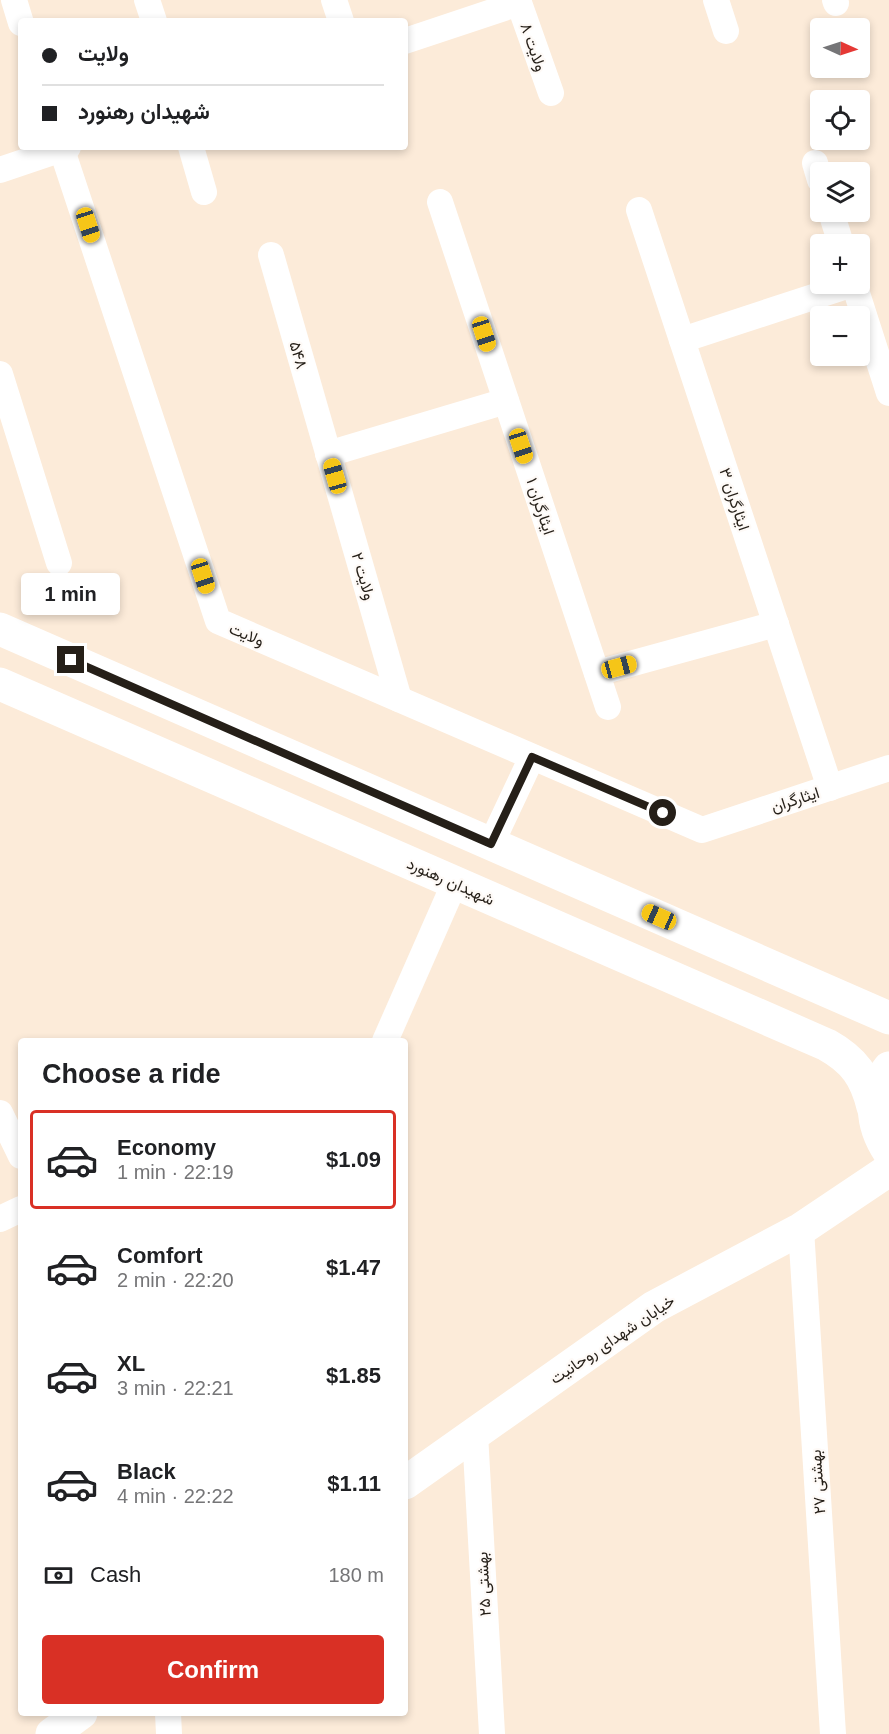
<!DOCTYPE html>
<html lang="en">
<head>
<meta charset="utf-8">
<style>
  body { margin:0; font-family:Helvetica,Vazirmatn,sans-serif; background:#f6f6f6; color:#202124; height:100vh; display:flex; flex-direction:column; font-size:22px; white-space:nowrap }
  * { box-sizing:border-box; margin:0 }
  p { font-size:20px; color:#757577 }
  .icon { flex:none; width:33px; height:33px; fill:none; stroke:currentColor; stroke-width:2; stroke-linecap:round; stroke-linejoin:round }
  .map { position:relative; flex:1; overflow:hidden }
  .sheet { position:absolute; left:18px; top:1038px; width:390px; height:678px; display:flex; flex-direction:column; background:#fff; border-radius:6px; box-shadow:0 3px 9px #0003 }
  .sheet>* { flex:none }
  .guide { position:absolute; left:18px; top:18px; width:390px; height:132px; border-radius:6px; box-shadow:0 3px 9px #0003; display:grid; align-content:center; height:132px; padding:0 24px; background:#fff }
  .needle { width:39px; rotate:93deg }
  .buttons { position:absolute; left:810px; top:18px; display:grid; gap:12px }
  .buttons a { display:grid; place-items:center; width:60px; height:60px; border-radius:6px; background:#fff; box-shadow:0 3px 9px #0003; font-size:30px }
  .end { position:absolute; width:27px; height:27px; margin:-14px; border:8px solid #251f18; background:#fff; box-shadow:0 0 0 3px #fff }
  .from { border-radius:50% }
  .bubble { position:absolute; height:42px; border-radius:6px; background:#fff; box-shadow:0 3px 9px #0003; font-size:20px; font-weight:700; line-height:42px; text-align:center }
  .car { position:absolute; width:18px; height:36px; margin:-18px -9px; border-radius:8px; box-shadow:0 0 4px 2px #0007; background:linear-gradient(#f5c518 24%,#345 0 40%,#f5c518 0 76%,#345 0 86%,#f5c518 0) }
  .guide b { display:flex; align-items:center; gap:21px; height:57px; font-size:22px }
  .guide b+b { border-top:2px solid #e0e0e0 }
  .guide i { width:15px; height:15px; background:#202124 }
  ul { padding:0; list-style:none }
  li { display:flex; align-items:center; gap:18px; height:99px; margin:0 12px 9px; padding:0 12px; border:3px solid transparent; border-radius:6px }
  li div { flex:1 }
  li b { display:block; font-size:22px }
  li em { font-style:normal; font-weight:700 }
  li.current { border-color:#d93025 }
  li>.icon { width:54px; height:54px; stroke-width:1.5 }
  h2 { padding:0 24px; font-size:27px; line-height:72px }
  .pay { display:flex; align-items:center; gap:15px; height:66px; padding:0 24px; font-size:22px }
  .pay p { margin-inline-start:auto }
  .action { display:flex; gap:12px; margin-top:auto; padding:12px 24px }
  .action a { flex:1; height:69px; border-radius:6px; background:#d93025; color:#fff; font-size:24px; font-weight:700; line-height:69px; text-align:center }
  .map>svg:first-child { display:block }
</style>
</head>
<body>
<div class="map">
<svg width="889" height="1734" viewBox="0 0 889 1734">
  <rect width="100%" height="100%" fill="#fcebd9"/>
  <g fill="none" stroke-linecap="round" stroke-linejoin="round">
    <g stroke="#fff" stroke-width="26">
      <path d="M14,0L21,23"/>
      <path d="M147,0L154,21"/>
      <path d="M334,0L341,21"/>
      <path d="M518,0L551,93"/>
      <path d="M716,0L726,31"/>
      <path d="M835,0L836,3"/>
      <path d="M405,41L519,3"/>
      <path d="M61,147L218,621L702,830L889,768"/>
      <path d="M191,147L204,192"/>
      <path d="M815,163L820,180"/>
      <path d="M0,170L68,147"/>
      <path d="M440,202L608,707"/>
      <path d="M639,210L830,788"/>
      <path d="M831,212L841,244"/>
      <path d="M271,255L399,699"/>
      <path d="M854,284L889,393"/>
      <path d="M682,340L853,284"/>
      <path d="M0,374L59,563"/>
      <path d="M328,454L506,401"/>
      <path d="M597,673L776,624"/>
      <path d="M491,844L532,757"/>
      <path d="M385,1041L455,882"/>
      <path d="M0,1113L21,1156"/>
      <path d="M0,1219L21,1209"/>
      <path d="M801,1229L833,1734"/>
      <path d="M475,1434L492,1734"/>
      <path d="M168,1713L169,1734"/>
    </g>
    <g stroke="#fff" stroke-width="33">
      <path d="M0,629L889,1018"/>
      <path d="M0,684L827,1045C854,1060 866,1077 873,1107"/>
      <path d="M889,1068C868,1094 871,1125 889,1152"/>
      <path d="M405,1483L654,1307L801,1229L889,1170"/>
      <path d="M52,1734L81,1713"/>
    </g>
  </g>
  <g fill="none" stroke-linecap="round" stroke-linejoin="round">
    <path stroke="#251f18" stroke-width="8" d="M71,660L491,844L532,757L663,813"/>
  </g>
  <g text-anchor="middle" stroke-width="4.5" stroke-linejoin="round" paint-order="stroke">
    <g font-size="16" fill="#251f18" stroke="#fefaf7">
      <text transform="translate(534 47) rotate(71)" y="6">ولایت ۸</text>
      <text transform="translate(299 355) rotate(74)" y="6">۵۴۸</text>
      <text transform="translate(735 499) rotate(72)" y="6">ایثارگران ۳</text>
      <text transform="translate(541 506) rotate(72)" y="6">ایثارگران ۱</text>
      <text transform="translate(364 576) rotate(74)" y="6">ولایت ۲</text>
      <text transform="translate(247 634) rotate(23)" y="6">ولایت</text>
      <text transform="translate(795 799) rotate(-18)" y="6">ایثارگران</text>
      <text transform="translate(451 881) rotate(24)" y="6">شهیدان رهنورد</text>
      <text transform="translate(612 1339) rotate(-34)" y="6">خیابان شهدای روحانیت</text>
      <text transform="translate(817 1482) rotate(-94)" y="6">بهشتی ۲۷</text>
      <text transform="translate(483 1584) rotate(-93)" y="6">بهشتی ۲۵</text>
    </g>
  </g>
</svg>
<div class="buttons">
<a><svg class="needle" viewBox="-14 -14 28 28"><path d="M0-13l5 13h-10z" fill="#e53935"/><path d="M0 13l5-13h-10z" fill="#757577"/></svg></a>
<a><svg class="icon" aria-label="locate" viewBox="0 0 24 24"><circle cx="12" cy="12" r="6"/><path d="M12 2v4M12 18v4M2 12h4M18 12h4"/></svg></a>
<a><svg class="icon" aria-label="layers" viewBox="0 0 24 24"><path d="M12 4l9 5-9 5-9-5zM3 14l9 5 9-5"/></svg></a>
<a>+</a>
<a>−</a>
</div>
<i class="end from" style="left:663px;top:813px"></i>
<i class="end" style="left:71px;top:660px"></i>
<div class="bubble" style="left:21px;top:573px;width:99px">1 min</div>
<i class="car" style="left:88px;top:225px;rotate:162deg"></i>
<i class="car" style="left:484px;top:334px;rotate:162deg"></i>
<i class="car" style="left:521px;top:446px;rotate:162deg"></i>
<i class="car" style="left:335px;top:476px;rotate:344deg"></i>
<i class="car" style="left:203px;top:576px;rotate:162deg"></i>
<i class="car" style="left:619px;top:667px;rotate:75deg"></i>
<i class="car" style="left:659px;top:917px;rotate:294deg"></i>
<div class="guide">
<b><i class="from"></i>ولایت</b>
<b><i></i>شهیدان رهنورد</b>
</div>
<section class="sheet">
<h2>Choose a ride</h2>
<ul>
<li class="current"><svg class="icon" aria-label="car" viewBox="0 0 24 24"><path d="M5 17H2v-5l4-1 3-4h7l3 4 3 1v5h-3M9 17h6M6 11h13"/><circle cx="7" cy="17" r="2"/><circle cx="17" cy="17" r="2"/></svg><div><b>Economy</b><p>1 min · 22:19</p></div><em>$1.09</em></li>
<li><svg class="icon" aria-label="car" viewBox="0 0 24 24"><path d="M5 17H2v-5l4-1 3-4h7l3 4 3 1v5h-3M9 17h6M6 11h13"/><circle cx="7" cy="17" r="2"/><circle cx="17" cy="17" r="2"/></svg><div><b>Comfort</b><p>2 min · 22:20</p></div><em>$1.47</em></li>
<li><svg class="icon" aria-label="car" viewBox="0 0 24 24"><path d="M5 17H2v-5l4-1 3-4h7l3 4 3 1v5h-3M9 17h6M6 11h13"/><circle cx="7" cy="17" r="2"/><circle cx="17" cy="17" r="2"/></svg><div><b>XL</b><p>3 min · 22:21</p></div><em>$1.85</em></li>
<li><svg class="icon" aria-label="car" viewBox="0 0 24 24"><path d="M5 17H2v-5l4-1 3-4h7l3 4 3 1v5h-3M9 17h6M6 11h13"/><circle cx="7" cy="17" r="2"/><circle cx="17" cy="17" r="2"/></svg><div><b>Black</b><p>4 min · 22:22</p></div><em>$1.11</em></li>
</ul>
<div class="pay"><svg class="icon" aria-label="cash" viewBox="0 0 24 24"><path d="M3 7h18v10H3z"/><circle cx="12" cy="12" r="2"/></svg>Cash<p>180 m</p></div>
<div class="action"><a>Confirm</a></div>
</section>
</div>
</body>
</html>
